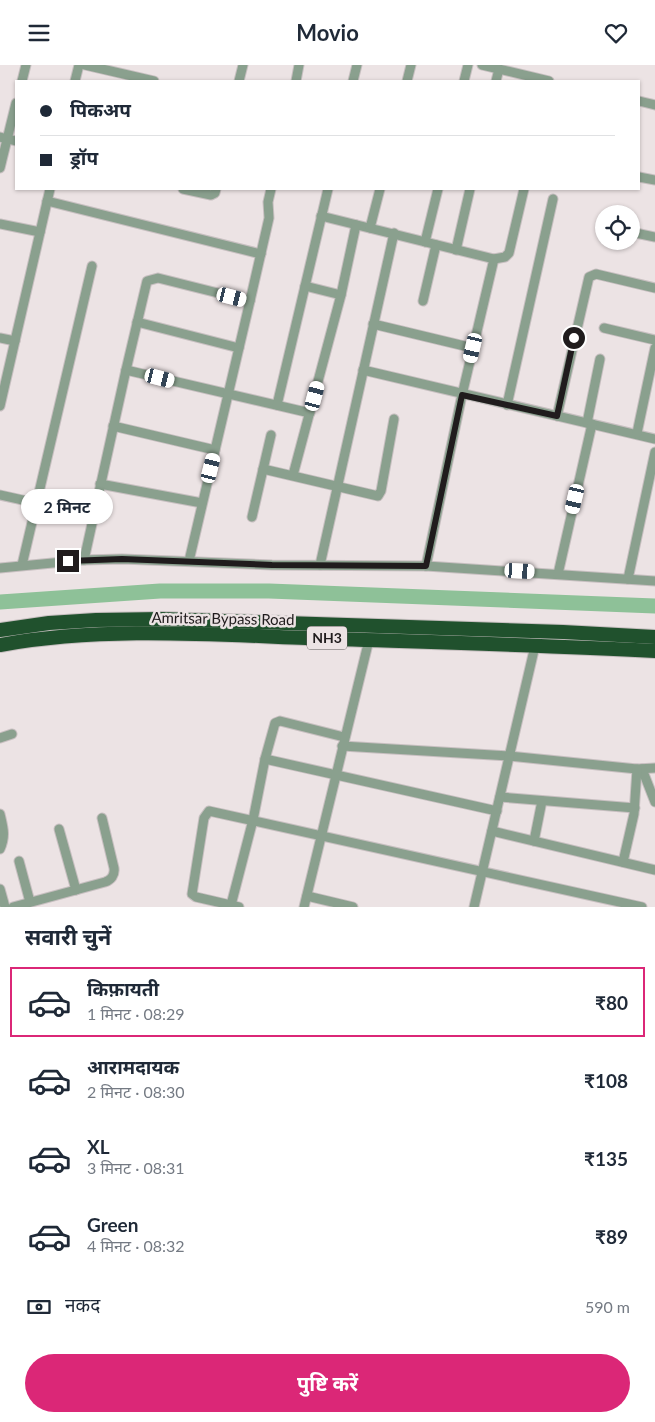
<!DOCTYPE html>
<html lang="hi">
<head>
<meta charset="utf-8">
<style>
  body { margin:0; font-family:Lato,"Noto Sans Devanagari",sans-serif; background:#f6f6f7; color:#1f2937; height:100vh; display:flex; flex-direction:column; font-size:19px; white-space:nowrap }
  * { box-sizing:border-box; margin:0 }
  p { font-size:16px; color:#747a83 }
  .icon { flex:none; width:28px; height:28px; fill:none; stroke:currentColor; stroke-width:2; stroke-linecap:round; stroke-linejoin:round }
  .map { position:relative; height:842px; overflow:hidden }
  .panel { display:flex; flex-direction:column; background:#fff; flex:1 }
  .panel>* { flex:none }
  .hud { position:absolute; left:15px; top:15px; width:625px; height:110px; border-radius:0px; box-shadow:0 1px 4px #0004; display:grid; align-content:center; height:110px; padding:0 25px; background:#fff }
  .buttons { position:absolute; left:595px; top:140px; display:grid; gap:10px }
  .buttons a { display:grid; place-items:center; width:45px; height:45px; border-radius:50%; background:#fff; box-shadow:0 1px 4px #0004; font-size:25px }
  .end { position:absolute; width:22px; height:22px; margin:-11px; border:6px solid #201c1d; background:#fff; box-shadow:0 0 0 2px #fff }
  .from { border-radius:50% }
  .bubble { position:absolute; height:35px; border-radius:18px; background:#fff; box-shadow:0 1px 4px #0004; font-size:16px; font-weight:700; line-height:35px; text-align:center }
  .car { position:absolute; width:15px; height:30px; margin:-15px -8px; border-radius:6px; box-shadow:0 0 4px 1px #0007; background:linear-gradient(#fff 24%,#345 0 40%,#fff 0 76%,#345 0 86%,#fff 0) }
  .hud b { display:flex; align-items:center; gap:18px; height:48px; font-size:19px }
  .hud b+b { border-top:1px solid #e0e1e3 }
  .hud i { width:12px; height:12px; background:#1f2937 }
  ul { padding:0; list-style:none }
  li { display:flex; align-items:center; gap:15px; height:70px; margin:0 10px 8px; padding:0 15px; border:2px solid transparent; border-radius:0px }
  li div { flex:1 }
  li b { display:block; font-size:19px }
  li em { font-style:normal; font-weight:700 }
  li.active { border-color:#db2777 }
  li>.icon { width:45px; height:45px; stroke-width:1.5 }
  h2 { padding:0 25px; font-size:22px; line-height:60px }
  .pay { display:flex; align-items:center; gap:12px; height:55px; padding:0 25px; font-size:19px }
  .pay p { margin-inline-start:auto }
  .cta { display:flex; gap:10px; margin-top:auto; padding:10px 25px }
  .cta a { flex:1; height:58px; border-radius:30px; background:#db2777; color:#fff; font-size:20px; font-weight:700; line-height:58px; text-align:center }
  header { display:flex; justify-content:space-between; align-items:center; height:65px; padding:0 25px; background:#fff; font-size:22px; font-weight:700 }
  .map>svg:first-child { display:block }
</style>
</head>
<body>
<header><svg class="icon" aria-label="menu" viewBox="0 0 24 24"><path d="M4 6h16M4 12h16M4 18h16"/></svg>Movio<svg class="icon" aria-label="heart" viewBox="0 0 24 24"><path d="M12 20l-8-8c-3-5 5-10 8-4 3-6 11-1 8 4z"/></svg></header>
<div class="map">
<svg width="655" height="842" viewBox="0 0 655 842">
  <rect width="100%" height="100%" fill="#ece3e4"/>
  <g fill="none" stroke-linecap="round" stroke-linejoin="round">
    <path stroke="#8ec198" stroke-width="15" d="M0,537L160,526H269L655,541"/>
    <g stroke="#c7bfc0" stroke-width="11">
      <g id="minor">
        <path d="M85,0L154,16"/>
        <path d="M482,0L549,16"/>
        <path d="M22,16L26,0"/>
        <path d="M75,16L79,0"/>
        <path d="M239,16L243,0"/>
        <path d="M296,16L299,0"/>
        <path d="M353,16L357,0"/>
        <path d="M407,16L411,0"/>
        <path d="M464,16L468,0"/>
        <path d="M496,16L499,4"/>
        <path d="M639,36L655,40"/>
        <path d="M0,72L16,76"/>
        <path d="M0,103L16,38"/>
        <path d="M639,112L655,115"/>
        <path d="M183,124L211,130L215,128L216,124"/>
        <path d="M47,136L261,189"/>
        <path d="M321,151L494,194L505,192L509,188L524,124"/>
        <path d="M0,159L40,167"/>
        <path d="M370,163L380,124"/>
        <path d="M631,167L655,172"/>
        <path d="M425,177L438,124"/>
        <path d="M456,185L470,124"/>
        <path d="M305,221L341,230"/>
        <path d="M423,236L436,180"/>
        <path d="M137,257L239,283"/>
        <path d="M373,259L473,283"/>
        <path d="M604,263L655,275"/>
        <path d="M0,273L15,276"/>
        <path d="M126,305L310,348"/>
        <path d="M363,305L655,374"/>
        <path d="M277,340L328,124"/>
        <path d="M507,340L553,134"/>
        <path d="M0,341L50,124"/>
        <path d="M557,351L589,212L596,209L655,223"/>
        <path d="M587,358L600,294"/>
        <path d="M113,361L215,385"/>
        <path d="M637,368L655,283"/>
        <path d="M263,404L378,431L381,426L394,354"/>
        <path d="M293,410L341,230L356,160"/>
        <path d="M100,419L202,438"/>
        <path d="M0,430L36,438"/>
        <path d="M252,452L271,370"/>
        <path d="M84,495L126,305L147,216L158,213L250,236"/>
        <path d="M189,496L250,236L269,153L268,137L271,124"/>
        <path d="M22,500L92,201"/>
        <path d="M320,500L394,168"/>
        <path d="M426,501L462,330L494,194"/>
        <path d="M0,503L84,495L122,494L272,500L426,501L655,516"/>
        <path d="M558,509L592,359"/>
        <path d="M628,514L655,387"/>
        <path d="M0,673L12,669"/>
        <path d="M342,681L509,691L637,704L655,703"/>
        <path d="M265,694L497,746"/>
        <path d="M642,704L655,737"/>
        <path d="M500,732L635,743"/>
        <path d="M0,749C3,762 6,771 0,784"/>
        <path d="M59,764L76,825"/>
        <path d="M492,766L655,805"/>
        <path d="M534,776L542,736"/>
        <path d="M19,796L30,837"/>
        <path d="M623,797L634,749L637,704"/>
        <path d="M0,824L5,842"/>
        <path d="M307,831L353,842"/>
        <path d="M231,840L253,755L265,694L275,658L280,656L344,672"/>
        <path d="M13,842L105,817C111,815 115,810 114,803L102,753"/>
        <path d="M239,842L196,832L192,829L204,753L209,746L642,842"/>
        <path d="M304,842L369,575"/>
        <path d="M474,842L535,581"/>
      </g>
    </g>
    <g stroke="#c7bfc0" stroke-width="16">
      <g id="highway">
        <path d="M0,565L49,558L96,555L161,554L563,567L655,572"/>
        <path d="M0,580C101,562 204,569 306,573C423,577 539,580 655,586"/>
      </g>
    </g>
    <use href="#minor" stroke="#8aa08e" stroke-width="9"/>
    <use href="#highway" stroke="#20512d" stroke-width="14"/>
  </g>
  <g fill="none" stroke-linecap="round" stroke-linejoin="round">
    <path stroke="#201c1d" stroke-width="6" d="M68,496L122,494L272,500L426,501L462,330L557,351L574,273"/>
  </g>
  <g text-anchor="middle" stroke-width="5" stroke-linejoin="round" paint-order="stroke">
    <rect fill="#ece3e4" stroke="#5d5859" stroke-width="1" x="307" y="561.5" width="40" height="23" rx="4"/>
    <g font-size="14" font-weight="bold" fill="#201c1d">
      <text x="327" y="578">NH3</text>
    </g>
    <g font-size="15" fill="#201c1d" stroke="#ece3e4">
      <text transform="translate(223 554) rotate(1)" y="5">Amritsar Bypass Road</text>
    </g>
  </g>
</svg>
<div class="buttons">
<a><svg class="icon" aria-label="locate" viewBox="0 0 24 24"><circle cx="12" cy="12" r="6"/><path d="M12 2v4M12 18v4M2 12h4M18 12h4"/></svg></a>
</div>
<i class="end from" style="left:574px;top:273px"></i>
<i class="end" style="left:68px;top:496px"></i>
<div class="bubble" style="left:21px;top:424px;width:92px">2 मिनट</div>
<i class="car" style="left:232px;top:232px;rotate:104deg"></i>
<i class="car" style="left:473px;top:283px;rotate:193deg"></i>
<i class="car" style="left:160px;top:313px;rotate:104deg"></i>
<i class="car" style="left:315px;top:331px;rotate:15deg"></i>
<i class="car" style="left:211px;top:403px;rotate:14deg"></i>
<i class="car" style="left:575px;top:434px;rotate:193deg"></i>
<i class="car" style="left:520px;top:506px;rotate:93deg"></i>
<div class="hud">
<b><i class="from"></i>पिकअप</b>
<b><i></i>ड्रॉप</b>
</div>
</div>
<section class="panel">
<h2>सवारी चुनें</h2>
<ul>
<li class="active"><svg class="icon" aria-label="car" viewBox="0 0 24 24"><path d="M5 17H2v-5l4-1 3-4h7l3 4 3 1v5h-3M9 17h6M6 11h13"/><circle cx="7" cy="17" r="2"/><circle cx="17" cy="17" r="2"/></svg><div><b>किफ़ायती</b><p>1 मिनट · 08:29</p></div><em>₹80</em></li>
<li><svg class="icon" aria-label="car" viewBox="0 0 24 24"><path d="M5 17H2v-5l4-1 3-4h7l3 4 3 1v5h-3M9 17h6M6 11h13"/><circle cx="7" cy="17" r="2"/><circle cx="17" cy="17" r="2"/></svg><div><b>आरामदायक</b><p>2 मिनट · 08:30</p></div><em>₹108</em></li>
<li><svg class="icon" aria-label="car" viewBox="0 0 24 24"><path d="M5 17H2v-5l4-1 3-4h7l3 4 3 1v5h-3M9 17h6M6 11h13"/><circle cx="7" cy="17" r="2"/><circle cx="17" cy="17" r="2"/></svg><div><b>XL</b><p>3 मिनट · 08:31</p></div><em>₹135</em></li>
<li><svg class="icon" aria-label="car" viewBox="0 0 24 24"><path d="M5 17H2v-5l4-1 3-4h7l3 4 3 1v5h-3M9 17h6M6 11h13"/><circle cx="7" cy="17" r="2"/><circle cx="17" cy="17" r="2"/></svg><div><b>Green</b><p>4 मिनट · 08:32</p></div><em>₹89</em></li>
</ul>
<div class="pay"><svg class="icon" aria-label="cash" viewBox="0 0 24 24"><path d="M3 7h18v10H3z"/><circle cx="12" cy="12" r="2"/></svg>नकद<p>590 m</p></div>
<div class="cta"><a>पुष्टि करें</a></div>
</section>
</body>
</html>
